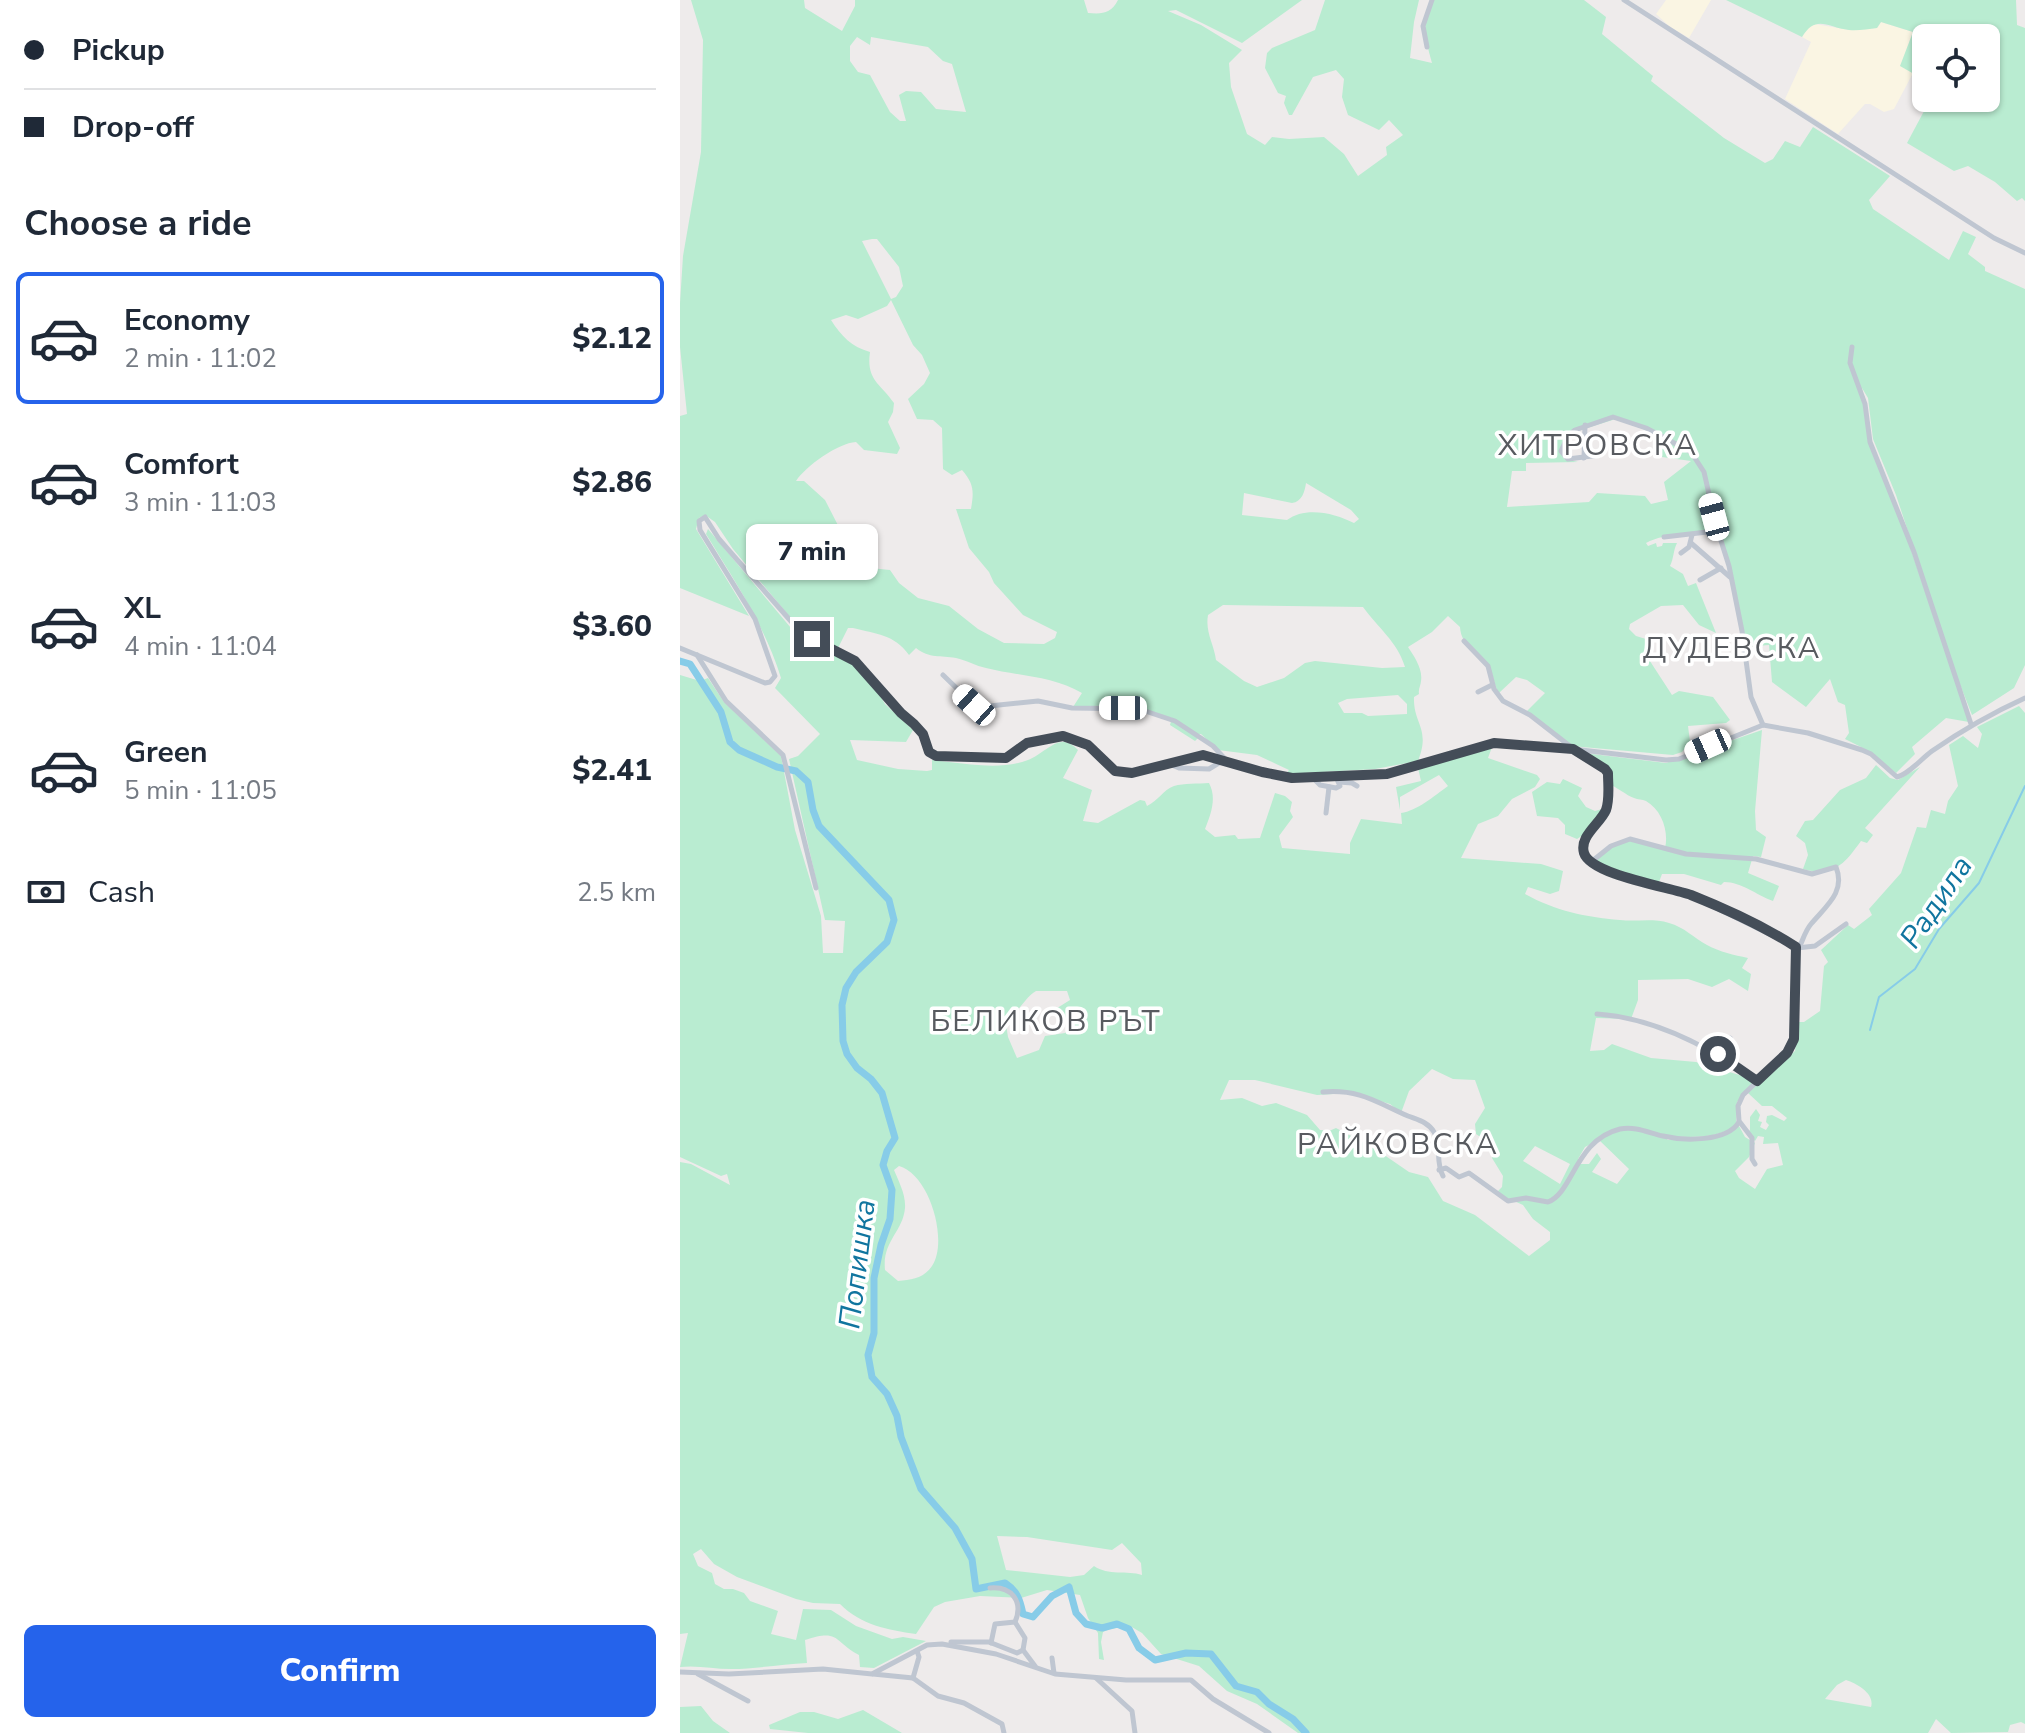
<!DOCTYPE html>
<html lang="en">
<head>
<meta charset="utf-8">
<style>
  body { margin:0; font-family:"Nunito Sans",sans-serif; background:#f2f2f3; color:#1f2937; height:100vh; display:flex; flex-direction:column; font-size:30px; white-space:nowrap }
  * { box-sizing:border-box; margin:0 }
  p { font-size:26px; color:#747a83 }
  .icon { flex:none; width:44px; height:44px; fill:none; stroke:currentColor; stroke-width:2; stroke-linecap:round; stroke-linejoin:round }
  .map { position:relative; flex:1; overflow:hidden }
  .panel { display:flex; flex-direction:column; background:#fff; width:680px }
  .panel>* { flex:none }
  .banner { display:grid; align-content:center; height:176px; padding:0 24px; background:#fff }
  .fabs { position:absolute; left:1232px; top:24px; display:grid; gap:16px }
  .fabs a { display:grid; place-items:center; width:88px; height:88px; border-radius:12px; background:#fff; box-shadow:0 2px 6px #0004; font-size:40px }
  .end { position:absolute; width:36px; height:36px; margin:-18px; border:10px solid #444d58; background:#fff; box-shadow:0 0 0 4px #fff }
  .from { border-radius:50% }
  .bubble { position:absolute; height:56px; border-radius:12px; background:#fff; box-shadow:0 2px 6px #0004; font-size:26px; font-weight:800; line-height:56px; text-align:center }
  .car { position:absolute; width:24px; height:48px; margin:-24px -12px; border-radius:10px; box-shadow:0 0 6px 2px #0007; background:linear-gradient(#fff 24%,#345 0 40%,#fff 0 76%,#345 0 86%,#fff 0) }
  .banner b { display:flex; align-items:center; gap:28px; height:76px; font-size:30px }
  .banner b+b { border-top:2px solid #e0e1e3 }
  .banner i { width:20px; height:20px; background:#1f2937 }
  ul { padding:0; list-style:none }
  li { display:flex; align-items:center; gap:24px; height:132px; margin:0 16px 12px; padding:0 8px; border:4px solid transparent; border-radius:12px }
  li div { flex:1 }
  li b { display:block; font-size:30px }
  li em { font-style:normal; font-weight:800 }
  li.active { border-color:#2563eb }
  li>.icon { width:72px; height:72px; stroke-width:1.5 }
  h2 { padding:0 24px; font-size:36px; line-height:96px }
  .pay { display:flex; align-items:center; gap:20px; height:88px; padding:0 24px; font-size:30px }
  .pay p { margin-inline-start:auto }
  .primary-button { display:flex; gap:16px; margin-top:auto; padding:16px 24px }
  .primary-button a { flex:1; height:92px; border-radius:12px; background:#2563eb; color:#fff; font-size:32px; font-weight:800; line-height:92px; text-align:center }
  main { display:flex; flex:1; min-height:0 }
  .map>svg:first-child { display:block }
</style>
</head>
<body>
<main>
<section class="panel">
<div class="banner">
<b><i class="from"></i>Pickup</b>
<b><i></i>Drop-off</b>
</div>
<h2>Choose a ride</h2>
<ul>
<li class="active"><svg class="icon" aria-label="car" viewBox="0 0 24 24"><path d="M5 17H2v-5l4-1 3-4h7l3 4 3 1v5h-3M9 17h6M6 11h13"/><circle cx="7" cy="17" r="2"/><circle cx="17" cy="17" r="2"/></svg><div><b>Economy</b><p>2 min · 11:02</p></div><em>$2.12</em></li>
<li><svg class="icon" aria-label="car" viewBox="0 0 24 24"><path d="M5 17H2v-5l4-1 3-4h7l3 4 3 1v5h-3M9 17h6M6 11h13"/><circle cx="7" cy="17" r="2"/><circle cx="17" cy="17" r="2"/></svg><div><b>Comfort</b><p>3 min · 11:03</p></div><em>$2.86</em></li>
<li><svg class="icon" aria-label="car" viewBox="0 0 24 24"><path d="M5 17H2v-5l4-1 3-4h7l3 4 3 1v5h-3M9 17h6M6 11h13"/><circle cx="7" cy="17" r="2"/><circle cx="17" cy="17" r="2"/></svg><div><b>XL</b><p>4 min · 11:04</p></div><em>$3.60</em></li>
<li><svg class="icon" aria-label="car" viewBox="0 0 24 24"><path d="M5 17H2v-5l4-1 3-4h7l3 4 3 1v5h-3M9 17h6M6 11h13"/><circle cx="7" cy="17" r="2"/><circle cx="17" cy="17" r="2"/></svg><div><b>Green</b><p>5 min · 11:05</p></div><em>$2.41</em></li>
</ul>
<div class="pay"><svg class="icon" aria-label="cash" viewBox="0 0 24 24"><path d="M3 7h18v10H3z"/><circle cx="12" cy="12" r="2"/></svg>Cash<p>2.5 km</p></div>
<div class="primary-button"><a>Confirm</a></div>
</section>
<div class="map">
<svg width="1345" height="1733" viewBox="0 0 1345 1733">
  <rect width="100%" height="100%" fill="#eeebeb"/>
  <g fill="#faf5e3">
    <path d="M986,0H1031L1009,38L989,26L976,14Z"/>
    <path d="M1201,22L1233,32L1221,65L1233,73L1214,109L1204,112L1190,104H1185L1158,134L1105,99L1131,42L1122,37L1129,26L1135,24L1170,30L1197,28Z"/>
  </g>
  <g fill="#b9ecd1" fill-rule="evenodd">
    <path d="M11,0H124L125,8L162,31L175,6V0H155H404L408,13C422,14 431,14 438,0H622L562,43L496,10L488,11L521,25L562,50L549,63L551,87L567,134L585,145L592,137L609,139L644,137L664,154L678,176L707,155L706,147L723,135L709,120L699,130L668,115L662,97L664,79L656,70L633,77L612,115H609L604,103L606,96L598,93L585,68L587,53L592,48L635,30L645,0H739L734,22L730,58L752,63C745,37 741,26 752,0H904L926,17L922,34L973,76L971,81L1044,138L1085,163L1093,159L1105,141L1120,147L1133,127L1210,176L1189,200L1193,209L1269,260L1283,231L1296,237L1288,254L1305,267V271L1345,289V665L1334,688L1292,715L1272,664L1216,495L1193,439L1188,398L1182,388L1191,441L1227,538L1289,722L1266,718L1232,747L1235,754L1216,773L1183,748L1165,739L1169,733L1165,705L1158,702L1150,679L1126,707L1092,682L1089,645L1065,647L1051,572L1027,493L1037,533C1013,534 987,532 966,543L968,546L976,543L977,547L982,546L983,543H997C993,551 994,558 990,566L1003,574L1008,586L1016,583L1036,633L1019,625L1003,605L981,606L950,624L949,629L956,636L966,639V655L992,695L999,691L1033,697L1050,720L1046,723L1008,726L1010,742L1002,752L993,755L891,746L846,712L865,693L847,680L836,677L819,693C814,686 814,676 810,669C800,653 781,647 780,627L768,616L752,632L728,647C734,656 743,669 741,681C741,685 738,689 739,694L734,697C733,724 751,728 738,761L695,769L606,774L609,770L577,755L538,750L521,734H516L518,738L515,741L490,725L492,718L446,706V702L435,701L434,705L393,707L402,693C373,676 338,676 306,668C296,666 286,660 276,658C260,655 250,659 236,648L229,655C214,634 196,634 173,628H168L158,648C142,641 128,635 115,623L53,549L35,522L25,515L19,518L16,529L69,616L0,588V416L7,414L0,347V303L3,256L21,152L23,40ZM177,37L190,45L191,37L248,47L263,61L272,64L286,112L256,109L241,92L226,91L219,95L226,121H220L210,112L190,75L178,72L170,61V46ZM192,239H197L219,267L223,286L216,297L211,299L182,241ZM211,300L233,345L242,355L250,373L244,384L228,399L237,419L253,420L262,428L263,469L272,475L282,470C294,484 294,491 291,509H276L289,548L309,572L314,583L343,615L377,632L375,638L364,644L324,643L298,629L269,606L238,598L219,583L210,570L190,568L163,535L145,500L124,481H116C126,466 158,443 176,442L184,450L217,454L220,448L208,422L213,412L214,403C200,383 186,380 190,352C172,347 161,336 151,320L166,315L178,319L207,306ZM939,418L982,438V457L1011,461L984,482L988,500L971,504L965,496L917,493L909,502L827,507L832,471H846V463L898,462L884,459L882,455L891,433ZM626,483L671,510L679,519L674,523C655,513 625,506 607,520L562,515L564,493L612,503C622,502 625,491 626,483ZM543,605L683,607C698,628 717,641 725,667L702,668L635,661L625,663L604,678L577,687L564,681L536,660C534,644 525,632 528,615ZM718,695L727,704V714L688,716L682,713H664L658,703L667,699Z"/>
    <path d="M1046,0H1336L1337,25L1345,28V201L1342,198L1337,201L1315,182L1288,166L1274,171L1227,143L1251,98H1306V38H1246V67L1241,78L1220,66L1233,32L1201,22L1197,28C1188,29 1178,31 1169,30C1147,27 1136,14 1122,37Z"/>
    <path d="M28,529L116,634L182,664L205,704L233,730L226,742L170,740L177,760L218,769L247,771L252,770V760C282,763 320,771 348,760C367,753 379,730 398,750L383,778L412,790L403,821L418,823L460,800L465,801L467,806C478,801 483,790 494,786C504,783 518,784 529,783C537,798 531,814 525,829L535,837L555,835L558,839L580,838L595,793L605,796L612,802L610,811L613,817L599,836L602,848L670,854V843L681,819L722,824L721,813C737,811 754,796 768,786L759,775L720,797V810L716,787L741,781L738,768L812,747L808,758L857,775L860,779L855,787L832,799L818,816L798,824L781,858L861,864L883,871L879,891L870,894L848,887L845,894C876,911 905,917 940,920C957,922 973,918 989,923C1004,927 1014,938 1027,945C1040,952 1054,955 1068,958L1062,968L1071,974L1068,991L1049,979L1032,987L1008,979L958,980V1000L951,1019L916,1018L910,1051L924,1050L932,1044L971,1058L1016,1062L1076,1080L1057,1102L1056,1125C1037,1140 1006,1137 983,1136L988,1140L1046,1135L1059,1126L1065,1137L1075,1143L1069,1157L1055,1171L1059,1178L1075,1189L1087,1169L1103,1165L1098,1143L1083,1144L1084,1137L1078,1136L1075,1141L1067,1133L1070,1130V1117L1076,1109L1080,1115L1078,1121L1082,1122L1080,1127L1086,1130L1089,1125L1086,1122L1087,1116L1092,1115L1104,1121L1107,1118L1092,1106H1082L1068,1093L1115,1051L1118,1022H1124L1140,1011L1144,966L1148,962L1141,950L1168,925L1174,929L1192,915L1189,909L1221,873L1237,827L1246,828L1251,810L1265,814L1268,801L1278,786L1269,745L1283,736L1298,748L1302,734L1297,727L1339,706L1345,713V1724L1341,1722L1330,1725L1328,1732L1271,1733L1256,1719L1248,1733H618L577,1704L547,1691L519,1666L481,1654L462,1633L450,1626L430,1629L423,1632L421,1642L424,1660L419,1659L418,1633L408,1618L400,1595L367,1590L341,1598L300,1596L265,1602L254,1607L236,1634C208,1630 181,1625 160,1604L133,1603L116,1599L57,1577L34,1564L21,1549L13,1554L18,1566L32,1573L35,1584L44,1589H53L64,1593L70,1601L98,1611L91,1634L116,1640L123,1609L151,1610L176,1626L212,1639L223,1637L246,1641L194,1668L180,1667L179,1655C154,1642 160,1628 125,1640L127,1663C102,1664 76,1669 51,1669C33,1669 18,1665 0,1667L8,1633L0,1634V1162L11,1164L50,1185L47,1174L41,1176L0,1157V675L20,681L28,678L44,702L101,756L115,830L141,916L143,953H163L165,921L145,920L109,759L118,756L140,734L95,688L101,678C85,626 54,580 26,534ZM356,991H387L390,1000L374,1010L392,1022L385,1033L365,1036L359,1050L337,1058L328,1037L325,1018C340,1013 344,998 356,991ZM752,1069L773,1079L795,1080L805,1108L795,1124L796,1134L811,1144L812,1158L823,1176L822,1187L816,1193L843,1205L853,1219L870,1232V1240L849,1256L795,1215L763,1201L748,1177L729,1172L697,1150L656,1128L649,1131L640,1130L627,1115L596,1103L582,1106L562,1098L540,1100L549,1080H575L637,1095L672,1093L710,1104L721,1113L729,1091ZM919,1140L949,1169L937,1184L912,1172L921,1159L917,1153L909,1164H899L898,1159L905,1147ZM855,1146L890,1164L880,1184L843,1161ZM219,1166C249,1174 269,1240 252,1266C244,1278 232,1280 218,1281L205,1270C202,1241 223,1232 225,1208C226,1195 219,1182 214,1170ZM317,1536L347,1537L432,1550L442,1543L461,1563L462,1575C447,1570 428,1576 414,1566L404,1575L390,1577L326,1570ZM1166,1680C1178,1684 1195,1694 1191,1707L1145,1699L1157,1685Z"/>
    <path d="M1082,730L1075,811L1076,830L1086,837L1081,857L1073,856L1068,873L1099,886L1093,901C1076,895 1062,882 1044,882L1041,885L1004,874H982L979,882L924,867L912,859C946,840 947,833 985,848C989,832 982,810 966,801C962,799 958,800 954,798C946,795 938,788 931,785L924,765L904,753L986,763Z"/>
    <path d="M1196,765L1210,778L1218,780L1240,767L1185,828L1193,835L1187,843L1181,841C1165,863 1154,878 1123,869L1128,855L1125,843L1116,836L1125,821L1133,820L1160,790L1186,778Z"/>
    <path d="M883,779L902,788L898,796L906,807L915,811L922,809L903,835L897,839L885,834V825L878,818L857,816L852,792L867,782L880,784Z"/>
    <path d="M21,1706L33,1721L50,1733H0V1707Z"/>
    <path d="M183,1710L222,1733H128L90,1729L89,1725L120,1712H134L158,1719Z"/>
  </g>
  <g fill="none" stroke-linecap="round" stroke-linejoin="round">
    <g stroke="#87cce8" stroke-width="2">
      <path d="M1190,1030L1199,997L1235,969L1259,929L1299,883L1345,786"/>
      <path d="M623,1733V1730"/>
    </g>
    <path stroke="#87cce8" stroke-width="7" d="M0,661L10,664L41,712L50,742L59,750L97,767L116,771L128,782L133,810L139,826L209,900L214,920L207,942L176,972L166,988L162,1005L163,1041L167,1054L177,1068L191,1079L202,1093L215,1138L207,1151L203,1165L212,1190L210,1219L201,1245L194,1278V1333L188,1355L192,1377L207,1394L217,1416L221,1437L241,1489L275,1528L292,1559L296,1589L325,1583C337,1591 340,1599 343,1614L353,1617L372,1596L389,1587L396,1613L406,1624L422,1628L437,1624L449,1629L459,1648L475,1660L506,1653L531,1654L556,1686L577,1692L589,1704L613,1719L626,1733"/>
    <g stroke="#bfc6d1" stroke-width="5">
      <path d="M944,0L1314,238L1345,253"/>
      <path d="M747,47L743,26L752,0"/>
      <path d="M1172,347L1170,363L1185,404L1190,442L1234,552L1291,724"/>
      <path d="M920,455L888,459L881,451L888,436L895,430L933,417L966,428L1011,452L1024,472L1036,525L1049,566L1062,631L1071,697L1083,725"/>
      <path d="M904,458L905,425"/>
      <path d="M984,537L1027,532L1039,536"/>
      <path d="M1011,543L1050,577"/>
      <path d="M1001,553L1009,547L1012,535"/>
      <path d="M1020,580L1041,568"/>
      <path d="M784,641L808,666L814,689L823,701L850,715L904,757L927,771L926,810L907,836L904,846L905,854L911,862L925,871L1012,896L1116,947L1114,1039L1107,1053L1063,1095L1058,1106L1059,1121L1072,1138V1159L1075,1164"/>
      <path d="M0,648L85,683L90,682L95,676L75,619L20,530L19,521L25,517L39,539L116,627L123,634L175,661L221,713L234,724L243,734L249,752L256,756L326,758L347,743L383,736L408,745L435,771L452,773L523,755L582,772L612,778L707,774L814,743L893,749L986,760L999,759L1083,725L1128,733L1182,750L1191,754L1217,777C1229,774 1241,759 1252,751C1281,731 1312,713 1345,698"/>
      <path d="M17,655L46,701L103,755L136,888"/>
      <path d="M263,675L294,705L300,707L358,701L392,708L459,709L495,721L533,746L547,761"/>
      <path d="M798,692L812,685"/>
      <path d="M487,763L499,768L529,769L542,761"/>
      <path d="M633,778L640,785L656,788L660,786L656,777"/>
      <path d="M659,782L672,783L677,786"/>
      <path d="M646,813L649,787"/>
      <path d="M911,862L931,846L950,839L1006,854L1076,859L1132,874L1156,867C1166,892 1146,906 1131,924C1125,931 1123,940 1119,948"/>
      <path d="M1117,948L1135,946L1166,924"/>
      <path d="M917,1014C976,1018 1030,1047 1077,1081"/>
      <path d="M1049,1060L1047,1051L1050,1038"/>
      <path d="M643,1092C680,1089 696,1102 728,1116C738,1120 748,1122 754,1132C762,1146 755,1162 763,1176"/>
      <path d="M759,1170L766,1168L779,1177L789,1173L828,1201L846,1198L868,1202C893,1193 895,1140 940,1129C956,1126 969,1133 983,1136C1004,1141 1047,1142 1059,1122"/>
      <path d="M310,1588C331,1586 344,1601 335,1622L315,1624L311,1643"/>
      <path d="M335,1622L345,1638L343,1650L355,1666"/>
      <path d="M271,1642H309L337,1653L343,1650"/>
      <path d="M372,1658L374,1673"/>
      <path d="M0,1672L49,1674L143,1669L192,1674L247,1645L262,1644L316,1654L375,1674L446,1680H511L533,1699L589,1733"/>
      <path d="M18,1674L68,1701"/>
      <path d="M193,1674L233,1678L258,1696L284,1703L322,1724L324,1733"/>
      <path d="M233,1678L239,1657L237,1651"/>
      <path d="M416,1678L452,1711L455,1733"/>
    </g>
  </g>
  <g fill="none" stroke-linecap="round" stroke-linejoin="round">
    <path stroke="#444d58" stroke-width="10" d="M132,639L175,661L221,713L234,724L243,734L249,752L256,756L326,758L347,743L383,736L408,745L435,771L452,773L523,755L582,772L612,778L707,774L814,743L893,749L925,769L928,773C928,785 930,799 926,810C920,824 899,836 904,853C911,875 989,887 1011,895C1046,909 1085,927 1116,947L1114,1039L1107,1053L1077,1081L1038,1054"/>
  </g>
  <g text-anchor="middle" stroke-width="7" stroke-linejoin="round" paint-order="stroke">
    <g font-size="30" letter-spacing="2" fill="#585b60" stroke="#fff">
      <text x="918" y="455">ХИТРОВСКА</text>
      <text x="1052" y="658">ДУДЕВСКА</text>
      <text x="366" y="1031">БЕЛИКОВ РЪТ</text>
      <text x="718" y="1154">РАЙКОВСКА</text>
    </g>
    <g font-size="30" font-style="italic" fill="#10759f" stroke="#fff">
      <text transform="translate(1256 902) rotate(-56)" y="10">Радила</text>
      <text transform="translate(177 1264) rotate(-83)" y="10">Попишка</text>
    </g>
  </g>
</svg>
<div class="fabs">
<a><svg class="icon" aria-label="locate" viewBox="0 0 24 24"><circle cx="12" cy="12" r="6"/><path d="M12 2v4M12 18v4M2 12h4M18 12h4"/></svg></a>
</div>
<i class="end from" style="left:1038px;top:1054px"></i>
<i class="end" style="left:132px;top:639px"></i>
<div class="bubble" style="left:66px;top:524px;width:132px">7 min</div>
<i class="car" style="left:1034px;top:517px;rotate:345deg"></i>
<i class="car" style="left:294px;top:705px;rotate:312deg"></i>
<i class="car" style="left:443px;top:708px;rotate:270deg"></i>
<i class="car" style="left:1028px;top:746px;rotate:246deg"></i>
</div>
</main>
</body>
</html>
